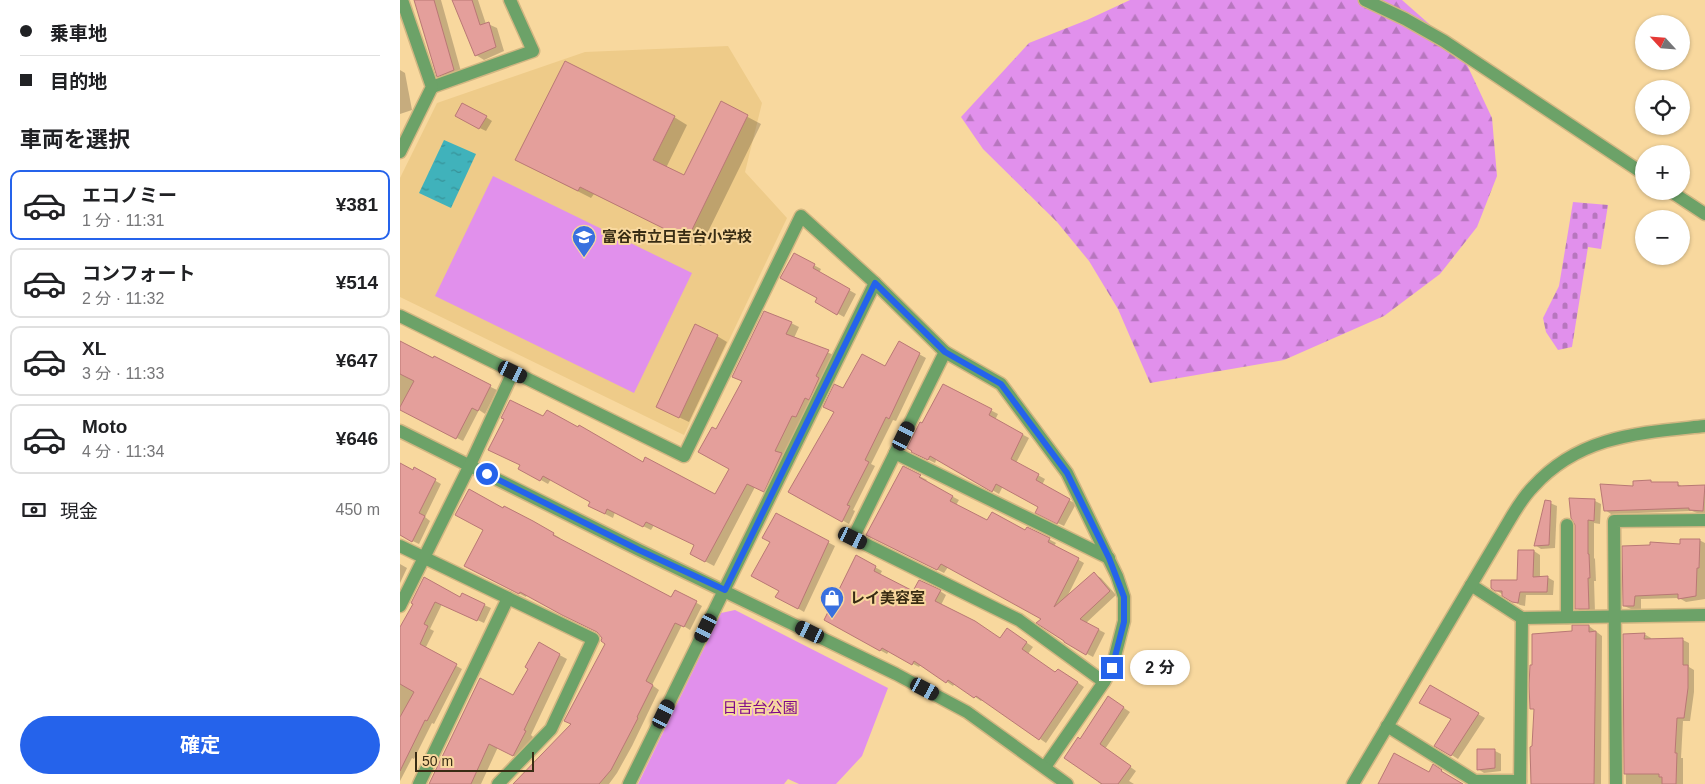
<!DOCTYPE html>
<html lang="ja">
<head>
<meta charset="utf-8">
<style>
  body { margin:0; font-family:Helvetica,"Noto Sans JP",sans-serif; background:#f6f6f6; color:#202124; height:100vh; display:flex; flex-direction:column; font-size:19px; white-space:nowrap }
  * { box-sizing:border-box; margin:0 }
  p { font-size:16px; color:#757577 }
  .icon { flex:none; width:28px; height:28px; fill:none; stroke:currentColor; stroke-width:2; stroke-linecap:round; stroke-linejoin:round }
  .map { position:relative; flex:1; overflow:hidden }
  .panel { display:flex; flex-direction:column; background:#fff; width:400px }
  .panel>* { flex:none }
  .banner { display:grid; align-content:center; height:110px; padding:0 20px; background:#fff }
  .needle { width:32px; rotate:296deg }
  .controls { position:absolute; left:1235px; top:15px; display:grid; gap:10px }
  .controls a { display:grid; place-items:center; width:55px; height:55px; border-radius:50%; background:#fff; box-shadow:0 1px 4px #0004; font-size:25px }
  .scale { position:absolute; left:15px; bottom:12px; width:119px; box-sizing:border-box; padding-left:5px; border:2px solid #382c14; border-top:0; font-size:14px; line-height:18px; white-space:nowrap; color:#382c14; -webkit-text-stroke:4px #f8d89e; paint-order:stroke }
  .end { position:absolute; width:22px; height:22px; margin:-11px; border:6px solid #2563eb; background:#fff; box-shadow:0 0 0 2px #fff }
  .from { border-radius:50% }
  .bubble { position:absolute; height:35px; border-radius:18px; background:#fff; box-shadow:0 1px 4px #0004; font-size:16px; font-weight:700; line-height:35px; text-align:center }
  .car { position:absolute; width:15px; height:30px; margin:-15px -8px; border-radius:6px; box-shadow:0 0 4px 1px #0007; background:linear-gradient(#222 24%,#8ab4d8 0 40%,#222 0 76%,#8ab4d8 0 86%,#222 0) }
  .banner b { display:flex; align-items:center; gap:18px; height:48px; font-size:19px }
  .banner b+b { border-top:1px solid #e0e0e0 }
  .banner i { width:12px; height:12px; background:#202124 }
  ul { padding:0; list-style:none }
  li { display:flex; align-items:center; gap:15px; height:70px; margin:0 10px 8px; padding:0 10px; border:2px solid #e0e0e0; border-radius:10px }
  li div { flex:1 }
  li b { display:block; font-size:19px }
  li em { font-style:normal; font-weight:700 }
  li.active { border-color:#2563eb }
  li>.icon { width:45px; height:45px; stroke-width:1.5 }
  h2 { padding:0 20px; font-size:22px; line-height:60px }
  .pay { display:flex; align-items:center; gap:12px; height:55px; padding:0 20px; font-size:19px }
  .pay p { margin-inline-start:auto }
  .button { display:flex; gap:10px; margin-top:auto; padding:10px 20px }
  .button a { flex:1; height:58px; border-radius:30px; background:#2563eb; color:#fff; font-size:20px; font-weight:700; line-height:58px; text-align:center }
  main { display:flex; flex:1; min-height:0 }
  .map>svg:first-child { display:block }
</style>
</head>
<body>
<main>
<section class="panel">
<div class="banner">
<b><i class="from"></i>乗車地</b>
<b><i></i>目的地</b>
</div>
<h2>車両を選択</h2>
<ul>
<li class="active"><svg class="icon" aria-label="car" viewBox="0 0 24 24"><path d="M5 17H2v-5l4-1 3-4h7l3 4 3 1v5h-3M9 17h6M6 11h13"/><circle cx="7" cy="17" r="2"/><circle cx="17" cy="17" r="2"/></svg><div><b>エコノミー</b><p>1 分 · 11:31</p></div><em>¥381</em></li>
<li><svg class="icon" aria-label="car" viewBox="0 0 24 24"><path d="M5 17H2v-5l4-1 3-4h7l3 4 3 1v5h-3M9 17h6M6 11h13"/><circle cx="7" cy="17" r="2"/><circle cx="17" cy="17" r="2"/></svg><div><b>コンフォート</b><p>2 分 · 11:32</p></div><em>¥514</em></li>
<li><svg class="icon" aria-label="car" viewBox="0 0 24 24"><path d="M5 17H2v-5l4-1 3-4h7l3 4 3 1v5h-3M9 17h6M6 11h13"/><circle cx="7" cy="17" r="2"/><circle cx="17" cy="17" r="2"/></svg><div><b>XL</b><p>3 分 · 11:33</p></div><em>¥647</em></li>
<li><svg class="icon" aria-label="car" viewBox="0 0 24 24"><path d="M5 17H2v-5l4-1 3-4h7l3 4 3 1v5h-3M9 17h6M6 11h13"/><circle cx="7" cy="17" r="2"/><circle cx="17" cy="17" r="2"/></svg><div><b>Moto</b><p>4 分 · 11:34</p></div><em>¥646</em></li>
</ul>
<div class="pay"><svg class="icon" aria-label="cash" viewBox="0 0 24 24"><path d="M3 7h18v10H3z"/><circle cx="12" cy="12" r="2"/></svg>現金<p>450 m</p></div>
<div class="button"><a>確定</a></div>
</section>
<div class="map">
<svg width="1305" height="784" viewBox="0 0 1305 784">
  <defs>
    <pattern id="forest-firs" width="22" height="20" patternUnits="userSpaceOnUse" patternTransform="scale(1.25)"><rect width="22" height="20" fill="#e190ec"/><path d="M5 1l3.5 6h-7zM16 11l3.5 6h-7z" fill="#b776be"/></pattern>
    <pattern id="cemetery-stones" width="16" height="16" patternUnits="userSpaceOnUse" patternTransform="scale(1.25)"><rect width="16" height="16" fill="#e190ec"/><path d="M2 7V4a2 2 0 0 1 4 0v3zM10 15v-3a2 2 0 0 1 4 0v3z" fill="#b776be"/></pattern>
    <pattern id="water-ripples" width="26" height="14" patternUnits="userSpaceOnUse" patternTransform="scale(1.25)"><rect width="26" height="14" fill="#40b2bb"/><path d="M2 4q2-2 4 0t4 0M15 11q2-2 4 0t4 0" fill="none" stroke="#379197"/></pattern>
  </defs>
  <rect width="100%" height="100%" fill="#f8d89e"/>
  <path fill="#eecb89" d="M328,46L362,103L345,172L387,218L284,435L0,297V178L37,103L185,52Z"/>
  <path fill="url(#forest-firs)" d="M730,0H1002L1061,52L1092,118L1097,176L1077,227L1040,274L984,316L884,360L750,383L718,309L689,261L657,222L583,149L561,117L629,43L687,20Z"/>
  <path fill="url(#cemetery-stones)" d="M1173,202L1208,205L1201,249L1188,247L1172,347L1158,350L1146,332L1143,318L1159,286Z"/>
  <g fill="#e190ec">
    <path d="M93,176L292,273L234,393L35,296Z"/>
    <path d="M335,610L488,688L462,756L436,784H399L388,779L384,784H238L321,613Z"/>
  </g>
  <path fill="url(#water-ripples)" d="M44,140L76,154L51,208L19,193Z"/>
  <g fill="#0003">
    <path d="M16,0H41L62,75L46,81L38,76Z"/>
    <path d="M53,0H78L86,24H88L97,28L104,51L84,60L76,55Z"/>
    <path d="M0,70L5,73L12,110L0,114Z"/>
    <path d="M321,103L361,124L301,246L194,194L191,198L130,167L274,117L287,125L266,168L285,177Z"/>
    <path d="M86,117L92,121L86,131L63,120Z"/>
    <path d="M394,254L421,269L419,273L456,294L444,317L417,302L419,298Z"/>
    <path d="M391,323L399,327L394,338L436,356L404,421L401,419L383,455L389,458L372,495L355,487L314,566L299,558L296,545L254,525L251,530L215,512L213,518L197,510L192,501L151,479L148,484L120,468L243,463L315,496L330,468L316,430Z"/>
    <path d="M317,336L327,342L289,422L268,412Z"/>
    <path d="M0,343L97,390L85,414L79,410L63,441L0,409Z"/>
    <path d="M499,343L526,358L496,421L493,420L471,464L475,466L453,510L455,511L449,524L390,491L435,412L444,390L486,368Z"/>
    <path d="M544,386L598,414L595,420L629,438L616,463L645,479L642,485L676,504L664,526L643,516L640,506L603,486L599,494L537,458L535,463L519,455L522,425Z"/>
    <path d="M0,464L13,472L15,469L41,484L25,517L30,521L19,544L0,535Z"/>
    <path d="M504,468L527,480L525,482L559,500L556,505L588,522L626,531L628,528L656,543L654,546L684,563L667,597L694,574L701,578L716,595L686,623L705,633L693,657L665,642L643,619L548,567L544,573L474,538Z"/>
    <path d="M1250,481L1254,484H1278L1283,487L1305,486V514L1297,513L1292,511L1211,514L1205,510L1234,487Z"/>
    <path d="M1195,501L1201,504L1200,524L1194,523V558L1195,559L1196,581H1194L1195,612H1183L1176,608V525Z"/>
    <path d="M1150,503L1157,506L1155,548L1141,549L1135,545Z"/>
    <path d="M104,510L133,522L160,538L159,540L272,599L276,591L302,606L290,630L282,625L252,685L259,690L232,746L217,773L209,784H115L173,724L206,643L198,632L127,594L126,597L72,569Z"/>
    <path d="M377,515L435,546L404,612L377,596L380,590L371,542Z"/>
    <path d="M1299,540L1305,543V599L1286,602L1279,598L1241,599V609H1231L1224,606L1281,545Z"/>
    <path d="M1134,551L1140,555V578L1147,577L1154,581L1153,595H1126L1125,606L1120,605L1092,588L1119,581Z"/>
    <path d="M457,557L482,571L480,575L513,593L540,591L546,595L541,605L600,640L614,634L633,647L628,654L656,674H665L684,687L646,743L583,699L581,701L555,683L553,686L521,664L519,667L489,651L487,654L425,620Z"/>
    <path d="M0,564L7,568L0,583Z"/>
    <path d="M61,598L84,605L91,608L84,623L42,604L30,629L34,631L25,649L62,669L34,724L32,723L14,759L12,758L0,781V630L15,603Z"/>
    <path d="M1189,626L1202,636L1201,784H1131L1136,710L1132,708L1173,632Z"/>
    <path d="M1244,634L1251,638V640H1283L1289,643V667L1294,670V692L1290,721H1283L1281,758H1283V784H1226L1224,635Z"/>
    <path d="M139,644L167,659L131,735L133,737L121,760L98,747L81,784H34L113,697L129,668Z"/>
    <path d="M1030,687L1085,718L1058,759L1036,745L1053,719Z"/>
    <path d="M715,702L730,712L705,749L736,771L729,781L734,784H701L698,782L699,780L680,740Z"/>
    <path d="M1095,751L1101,754V771L1084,773L1078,769Z"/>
  </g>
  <g fill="#e49f9b" stroke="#b97875">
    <path d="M14,0H34L54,70L37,77Z"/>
    <path d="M52,0H72L80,25L89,22L96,47L75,56Z"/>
    <path d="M165,61L275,116L253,160L284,175L321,101L348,115L287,240L180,187L178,191L115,160Z"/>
    <path d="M62,103L87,116L79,129L55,116Z"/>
    <path d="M394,253L415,264L413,268L450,289L437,315L415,302L417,298L380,278Z"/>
    <path d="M364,311L392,322L386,334L429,350L416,376L419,378L409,400L405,398L396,417L392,416L375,451L382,453L364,492L347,484L305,562L290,554L294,545L246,522L243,527L207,509L205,514L188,506L190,502L143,476L140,481L118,469L120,465L88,450L104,419L101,418L110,400L143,416L147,410L178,427L179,425L243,462L245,457L315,494L329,469L298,452L312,427L316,429L342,381L332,377Z"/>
    <path d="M295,324L318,335L279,418L256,407Z"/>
    <path d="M0,341L33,358L34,356L91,385L78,411L72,408L56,439L0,410V407L14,381L0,374Z"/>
    <path d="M499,341L520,353L489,419L486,417L465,460L469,462L447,505L450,506L442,522L388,492L434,412L423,407L434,384L443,388L462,354L485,366Z"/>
    <path d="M543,384L592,409L589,415L623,434L611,459L639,474L636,480L670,499L657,524L635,513L638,507L596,484L592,492L530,456L528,460L511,452L512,451L507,448L520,422L522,423Z"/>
    <path d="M0,463L13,470L14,467L36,479L19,513L25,516L12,542L0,535Z"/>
    <path d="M503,466L521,475L519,477L553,496L550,501L587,520L592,512L625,530L627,527L650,538L648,542L679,558L654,607L694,572L710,591L680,619L699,629L686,655L664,642V641L636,623L641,619L541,564L537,570L466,535Z"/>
    <path d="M1251,480V482H1278V486L1305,485L1303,511L1289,510V508L1204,511L1200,484L1233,486V481Z"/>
    <path d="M69,489L103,508L104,506L133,521L154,533L153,535L271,597L275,590L297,601L284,627L275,623L246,681L253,685L237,717L238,718L211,770L199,784H113L171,724L164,721L205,644L201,641L202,638L197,632L162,615L120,592L119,594L64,566L83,530L55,515Z"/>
    <path d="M1169,498L1195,499L1194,521L1188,520V554H1189L1190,578H1188L1189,609H1175V525L1171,518Z"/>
    <path d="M1145,500L1151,501L1149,545L1134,546Z"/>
    <path d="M376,513L429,541L398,609L375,597L379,591L351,576L370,542L362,538Z"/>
    <path d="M1280,539H1300L1299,568H1297L1296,596L1278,599V594L1235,596L1234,606H1223L1222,546L1250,545V542L1280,544Z"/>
    <path d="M1118,550H1134L1133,577L1148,576L1147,592H1120L1118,603L1112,602L1102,596V591H1095L1091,588V580H1117Z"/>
    <path d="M456,555L476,566L474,571L513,591L519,580L541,590L535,601L575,621L600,638L607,628L627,642L622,649L655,672L658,669L678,682L639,740L576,696L574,698L548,680L546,683L514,661L512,665L482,648L480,651L424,620Z"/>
    <path d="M24,577L60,597L62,593L85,604L77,621L35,602L24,624L28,626L20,644L57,664L27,721L25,720L0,771V717L14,692L0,684V627L13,604L11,603Z"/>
    <path d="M1172,625H1189V632L1196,631L1194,784H1131L1130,747L1132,746L1134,709H1130L1129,685L1130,665H1132V634L1172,631Z"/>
    <path d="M1245,633L1244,639L1283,638V665H1288V688L1284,718H1277L1275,753H1277L1276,784H1262V777H1259V774H1224L1223,634Z"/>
    <path d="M139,642L160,654L124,730L126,731L113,756L89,744L71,784H29L80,678L113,695L128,669L125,667Z"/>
    <path d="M1030,685L1079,713L1051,756L1034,746L1051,719L1019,703Z"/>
    <path d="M708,696L724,707L700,744L731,766L718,784H702L664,758L678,737L680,739Z"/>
    <path d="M1077,749H1095V768L1077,770Z"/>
    <path d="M994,753L1029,772L1033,764L1042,770L1041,771L1063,784H978Z"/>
  </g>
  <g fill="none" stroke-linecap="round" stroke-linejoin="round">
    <g stroke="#d2b682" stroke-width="15">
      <g id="minor">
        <path d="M965,0L1005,19L1044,41L1244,174"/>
        <path d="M32,87L133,51L110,0"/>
        <path d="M0,152L32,87L2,0"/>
        <path d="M1270,191L1305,214"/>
        <path d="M0,316L284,456L401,216L475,283L545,352L601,384L667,473L717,576L724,597V621L712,668L704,682L645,767"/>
        <path d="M545,352L453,538L619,620L704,682"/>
        <path d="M0,431L239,550L496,674L567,712L667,784"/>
        <path d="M495,453L709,558"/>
        <path d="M0,546L193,639L151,729L98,784"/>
        <path d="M1071,585L1122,618L1305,615"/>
        <path d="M0,606L70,465L113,372"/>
        <path d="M1167,617V525"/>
        <path d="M987,726L1075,781H1120"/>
        <path d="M19,784L108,598"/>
        <path d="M229,784L475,283"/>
        <path d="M953,784L1109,521C1116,509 1123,497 1133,487C1180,435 1240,433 1305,426"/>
        <path d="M1120,784L1122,618"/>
        <path d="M1216,784L1214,521L1305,520"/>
      </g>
    </g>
    <use href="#minor" stroke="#6ca268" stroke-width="12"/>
  </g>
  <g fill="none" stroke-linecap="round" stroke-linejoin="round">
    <path stroke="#2563eb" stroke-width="6" d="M87,474L239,550L325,590L475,283L545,352L601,384L667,473L709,558L724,597V622L712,668"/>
  </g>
  <defs>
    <g id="school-pin" transform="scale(1.25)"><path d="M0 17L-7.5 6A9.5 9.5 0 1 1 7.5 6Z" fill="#3970df" stroke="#f8d89e"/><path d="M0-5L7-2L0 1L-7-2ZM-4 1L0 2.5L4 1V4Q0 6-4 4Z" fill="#fff"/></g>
    <g id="shop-pin" transform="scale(1.25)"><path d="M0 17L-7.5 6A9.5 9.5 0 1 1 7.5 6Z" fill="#3970df" stroke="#f8d89e"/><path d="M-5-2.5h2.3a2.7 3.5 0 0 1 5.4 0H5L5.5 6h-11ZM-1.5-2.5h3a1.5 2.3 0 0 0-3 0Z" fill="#fff"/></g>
  </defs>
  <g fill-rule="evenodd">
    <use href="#school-pin" x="184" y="237"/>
    <use href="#shop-pin" x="432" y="598"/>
  </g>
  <g text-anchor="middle" stroke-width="4" stroke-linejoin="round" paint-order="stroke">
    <g font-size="15" font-weight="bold" fill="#382c14" stroke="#f8d89e" text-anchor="start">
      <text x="202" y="242">富谷市立日吉台小学校</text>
      <text x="450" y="603">レイ美容室</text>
    </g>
    <g font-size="15" fill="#7e088c" stroke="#f8d89e">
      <text x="360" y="713">日吉台公園</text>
    </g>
  </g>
</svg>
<div class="controls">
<a><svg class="needle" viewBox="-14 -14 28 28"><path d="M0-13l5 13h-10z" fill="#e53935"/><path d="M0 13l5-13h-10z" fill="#757577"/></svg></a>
<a><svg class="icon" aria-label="locate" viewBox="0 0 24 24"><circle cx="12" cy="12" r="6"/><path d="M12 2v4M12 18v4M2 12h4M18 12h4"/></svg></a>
<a>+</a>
<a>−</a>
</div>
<div class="scale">50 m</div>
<i class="end from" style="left:87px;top:474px"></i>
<i class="end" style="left:712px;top:668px"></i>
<div class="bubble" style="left:730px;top:650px;width:60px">2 分</div>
<i class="car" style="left:113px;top:372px;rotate:116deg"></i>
<i class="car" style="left:504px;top:436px;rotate:26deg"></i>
<i class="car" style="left:453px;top:538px;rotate:116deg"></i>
<i class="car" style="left:306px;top:628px;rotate:206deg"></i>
<i class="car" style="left:410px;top:632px;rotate:296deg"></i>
<i class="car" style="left:525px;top:689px;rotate:118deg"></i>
<i class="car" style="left:264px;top:714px;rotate:26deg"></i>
</div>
</main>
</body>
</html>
